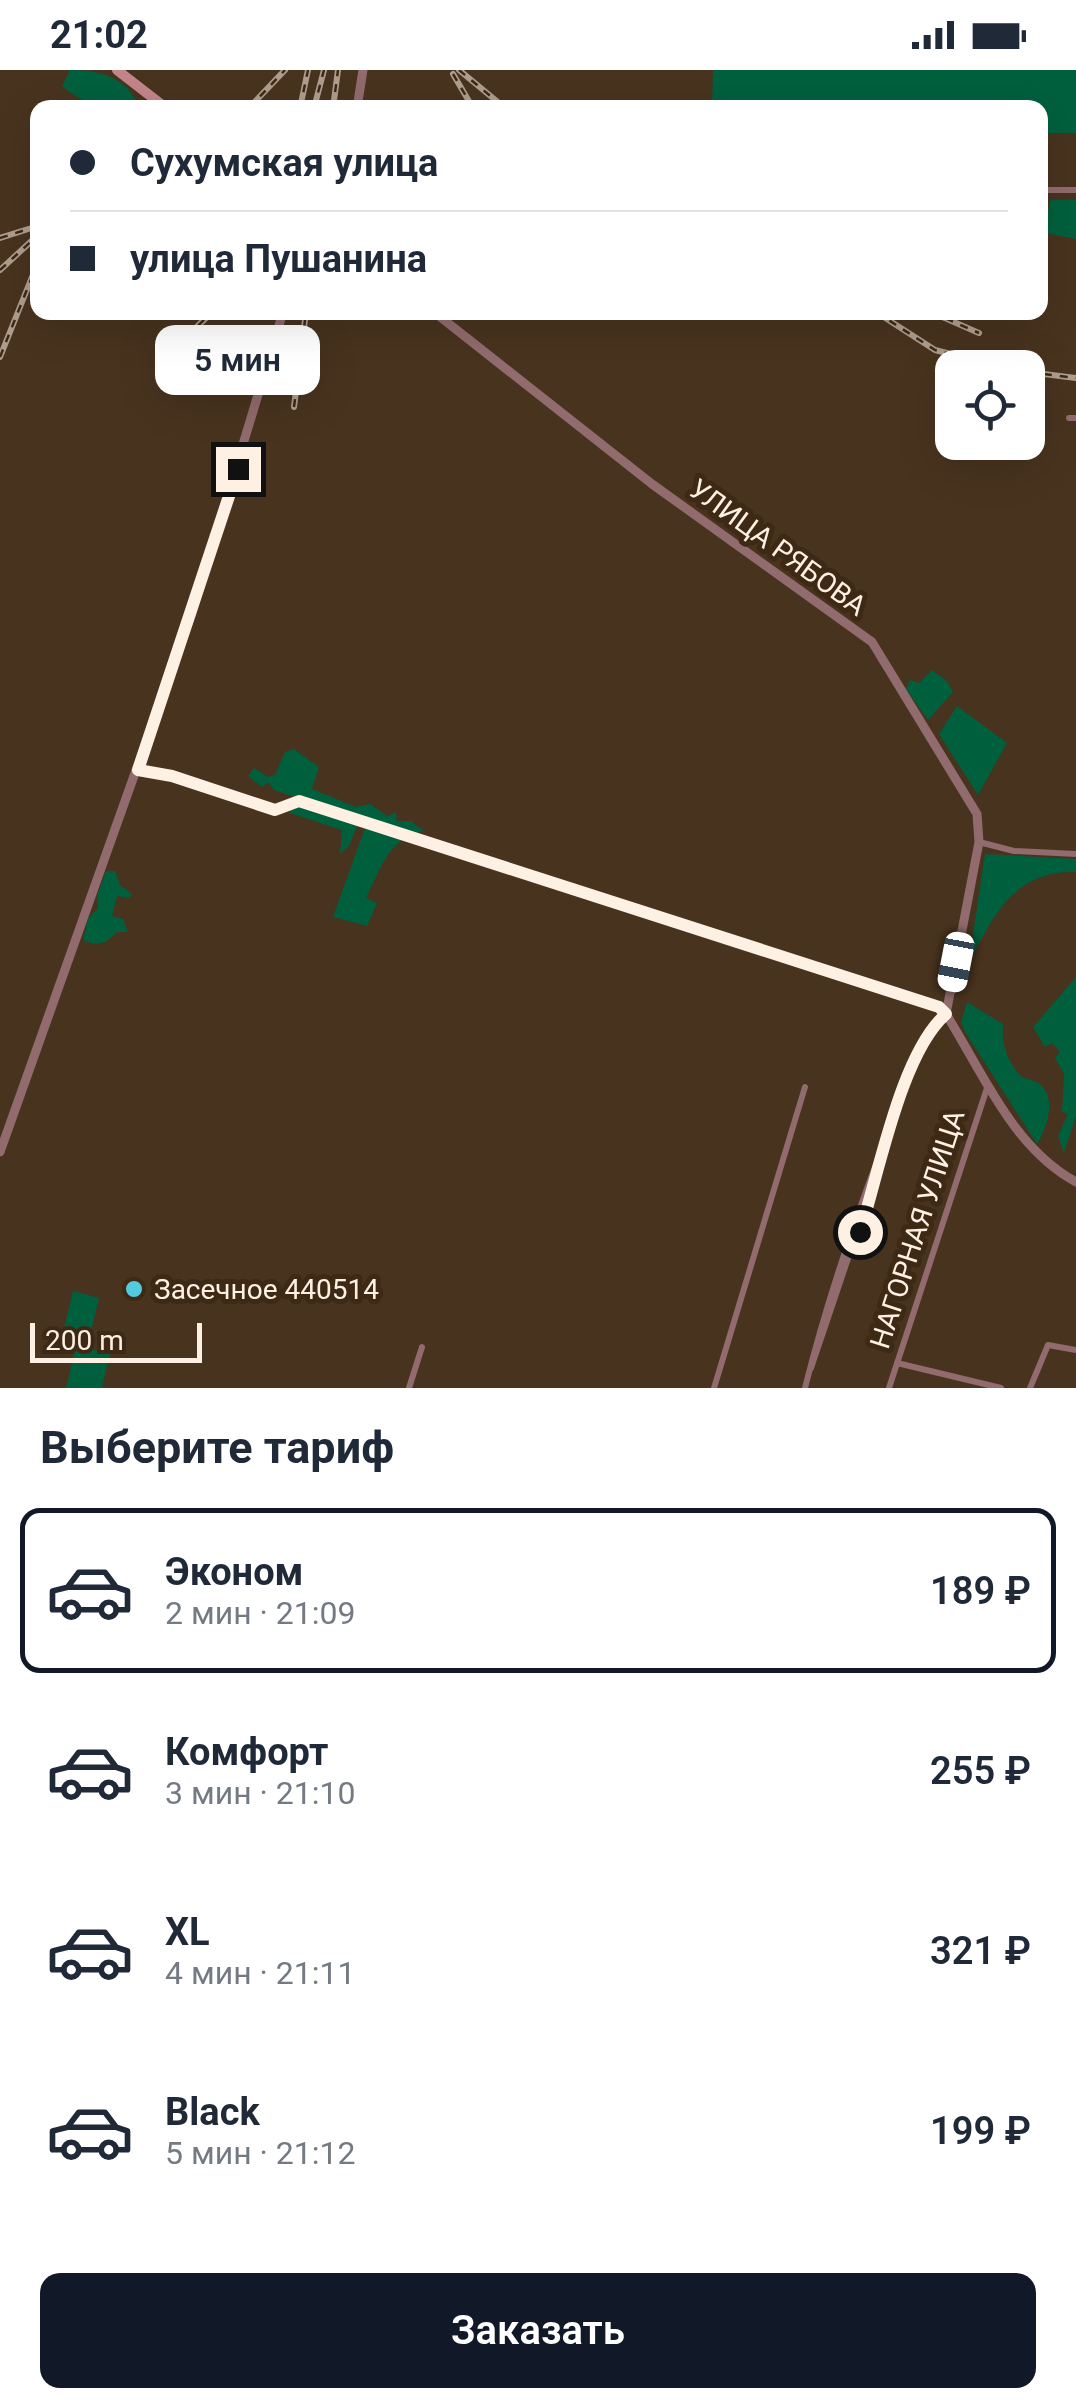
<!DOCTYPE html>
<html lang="ru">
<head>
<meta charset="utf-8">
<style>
  body { margin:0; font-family:Roboto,sans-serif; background:#f2f2f3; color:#1f2937; height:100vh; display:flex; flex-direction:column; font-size:38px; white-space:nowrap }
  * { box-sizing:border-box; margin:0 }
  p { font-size:32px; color:#747a83 }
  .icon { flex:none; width:55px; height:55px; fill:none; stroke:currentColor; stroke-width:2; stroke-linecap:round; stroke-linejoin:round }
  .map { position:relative; height:1318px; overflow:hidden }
  .panel { display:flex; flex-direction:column; background:#fff; flex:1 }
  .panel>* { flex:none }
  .guide { position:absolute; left:30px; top:30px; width:1018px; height:220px; border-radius:20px; box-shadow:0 10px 40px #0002; display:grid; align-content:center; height:220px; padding:0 40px; background:#fff }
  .buttons { position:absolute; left:935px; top:280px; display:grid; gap:20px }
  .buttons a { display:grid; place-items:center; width:110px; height:110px; border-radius:20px; background:#fff; box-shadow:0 10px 40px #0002; font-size:50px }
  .scale { position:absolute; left:30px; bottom:25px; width:172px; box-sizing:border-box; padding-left:10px; border:5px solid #fef1e4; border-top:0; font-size:28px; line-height:35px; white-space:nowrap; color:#fef1e4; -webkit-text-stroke:8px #3d2914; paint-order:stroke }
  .end { position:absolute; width:45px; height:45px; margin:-22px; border:12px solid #fef1e4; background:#111; box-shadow:0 0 0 5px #111 }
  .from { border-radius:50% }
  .bubble { position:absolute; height:70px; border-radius:20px; background:#fff; box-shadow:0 10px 40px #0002; font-size:32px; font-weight:600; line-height:70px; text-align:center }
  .car { position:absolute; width:30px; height:60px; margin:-30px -15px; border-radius:12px; box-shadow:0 0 8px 2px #0007; background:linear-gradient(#fff 24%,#345 0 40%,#fff 0 76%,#345 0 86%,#fff 0) }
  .guide b { display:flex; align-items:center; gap:35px; height:95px; font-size:38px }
  .guide b+b { border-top:2px solid #e0e1e3 }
  .guide i { width:25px; height:25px; background:#1f2937 }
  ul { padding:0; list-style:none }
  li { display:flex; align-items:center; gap:30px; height:165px; margin:0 20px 15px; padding:0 20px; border:5px solid transparent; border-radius:20px }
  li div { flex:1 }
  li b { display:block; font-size:38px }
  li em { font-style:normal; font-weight:600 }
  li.active { border-color:#111827 }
  li>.icon { width:90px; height:90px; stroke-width:1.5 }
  h2 { padding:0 40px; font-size:45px; line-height:120px }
  .primary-button { display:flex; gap:20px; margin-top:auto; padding:20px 40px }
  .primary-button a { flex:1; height:115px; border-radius:20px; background:#111827; color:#fff; font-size:40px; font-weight:600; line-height:115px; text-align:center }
  .status { display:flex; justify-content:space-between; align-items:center; height:70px; padding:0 50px; background:#fff; direction:ltr }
  .status svg { height:28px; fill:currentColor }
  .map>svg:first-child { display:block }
</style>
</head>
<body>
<div class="status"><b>21:02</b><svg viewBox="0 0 49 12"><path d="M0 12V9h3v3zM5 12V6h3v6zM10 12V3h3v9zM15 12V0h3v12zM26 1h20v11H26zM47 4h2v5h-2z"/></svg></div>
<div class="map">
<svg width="1076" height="1318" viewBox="0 0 1076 1318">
  <rect width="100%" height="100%" fill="#48331e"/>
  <g fill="#00603e">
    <path d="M70,0C100,0 127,7 139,37C110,38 85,37 62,16Z"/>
    <path d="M713,0H1076V63H1047L1040,80V38L712,37Z"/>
    <path d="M1050,130H1076V169L1045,163Z"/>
    <path d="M932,600L947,611L953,622L928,650L906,619L910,610L919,613Z"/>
    <path d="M957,636L1007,673L978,725L939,664Z"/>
    <path d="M294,679L319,697L312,719L356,737L370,734L387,746L396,742L397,751H411L424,761C389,767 381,798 366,828L377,833L367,856L333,847L365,758L358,754L349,776L340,784L342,760L290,743L295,727L274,720L268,712L262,717L248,706L254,698L268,707L275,705L285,682Z"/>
    <path d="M985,784L1076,789V802C1015,800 996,843 969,891Z"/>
    <path d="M106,801H115L120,815L132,824L130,828L117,826L112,846L123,849L128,862H117C105,874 99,877 83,870L88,849L98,838L97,826Z"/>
    <path d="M1076,907V1046L1064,1083L1058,1066L1068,1044L1062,1042L1064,1004L1055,988L1060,982L1052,973L1045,977L1033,957Z"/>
    <path d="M967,932L1003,954C1001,971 1007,992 1020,1005C1025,1010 1036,1010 1041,1015C1057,1030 1046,1060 1037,1074L965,962L961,952Z"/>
    <path d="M73,1221L99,1228L87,1278L110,1284L102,1318H66L76,1276L61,1271Z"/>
  </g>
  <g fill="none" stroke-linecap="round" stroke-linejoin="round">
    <g stroke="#916b6d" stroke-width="6">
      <path d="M1040,120H1076"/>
      <path d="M1069,348H1076"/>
      <path d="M138,700L173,706L275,740L299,731L939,937L946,944L929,959C881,1077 836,1194 805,1318"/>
      <path d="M979,772L1014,781L1076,784"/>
      <path d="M897,1293L1001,1318"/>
      <path d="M811,1298L884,1082"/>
      <path d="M409,1318L422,1277"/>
      <path d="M714,1318L805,1017"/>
      <path d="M889,1318L988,1015"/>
      <path d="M1030,1318L1048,1275L1076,1280"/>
    </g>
    <g stroke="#916b6d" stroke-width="9">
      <path d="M357,38L363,0"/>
      <path d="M434,242L652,414L872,572L977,744L979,772L946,944C983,1003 1013,1078 1076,1112"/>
      <path d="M0,1082L192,543L283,242"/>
    </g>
    <path stroke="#c2868a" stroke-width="10" d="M117,0L166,38"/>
    <g stroke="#af9e8e" stroke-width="6">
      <g id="rail">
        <path d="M459,0L505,38"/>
        <path d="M453,4L473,38"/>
        <path d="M249,38L285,0"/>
        <path d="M300,38L308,0"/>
        <path d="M314,38L324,0"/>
        <path d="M333,38L338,0"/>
        <path d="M0,168L38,156"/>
        <path d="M0,200L38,165"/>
        <path d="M876,242L935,280L1005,298"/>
        <path d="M931,242L979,263"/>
        <path d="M0,287L38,192"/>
        <path d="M164,289L212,242"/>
        <path d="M1028,302L1076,308"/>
        <path d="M294,337L306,242"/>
        <path d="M1028,339L1037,345"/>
      </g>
    </g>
    <use href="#rail" stroke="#3d2914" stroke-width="2.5" stroke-dasharray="8" stroke-linecap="butt"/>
  </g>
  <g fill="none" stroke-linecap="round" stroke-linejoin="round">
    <path stroke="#fef1e4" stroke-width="12" d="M238,399L138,700L172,706L275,740L299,731L939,937L946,944C901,983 879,1103 860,1162"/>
  </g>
  <circle fill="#54cade" stroke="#3d2914" stroke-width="4" cx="134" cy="1219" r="10"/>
  <g text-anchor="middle" stroke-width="10" stroke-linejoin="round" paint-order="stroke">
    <g font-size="28" fill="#fef1e4" stroke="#3d2914">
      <text transform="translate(778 477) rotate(36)" y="10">УЛИЦА РЯБОВА</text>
      <text transform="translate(917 1159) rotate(-72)" y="10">НАГОРНАЯ УЛИЦА</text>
    </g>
    <g font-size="28" fill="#fef1e4" stroke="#3d2914" text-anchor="start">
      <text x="154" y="1229">Засечное 440514</text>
    </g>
  </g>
</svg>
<div class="buttons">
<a><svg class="icon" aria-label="locate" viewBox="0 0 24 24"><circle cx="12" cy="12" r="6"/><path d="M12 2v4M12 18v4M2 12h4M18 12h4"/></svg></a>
</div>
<div class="scale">200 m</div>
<i class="end from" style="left:860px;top:1162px"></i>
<i class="end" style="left:238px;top:399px"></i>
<div class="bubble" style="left:155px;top:255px;width:165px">5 мин</div>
<i class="car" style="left:956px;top:892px;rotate:191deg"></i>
<div class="guide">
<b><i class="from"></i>Сухумская улица</b>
<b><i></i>улица Пушанина</b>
</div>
</div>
<section class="panel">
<h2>Выберите тариф</h2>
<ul>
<li class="active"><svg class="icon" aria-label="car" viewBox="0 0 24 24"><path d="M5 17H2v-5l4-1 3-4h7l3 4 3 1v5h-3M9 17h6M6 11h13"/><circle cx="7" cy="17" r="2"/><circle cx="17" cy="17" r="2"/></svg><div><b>Эконом</b><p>2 мин · 21:09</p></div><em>189 ₽</em></li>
<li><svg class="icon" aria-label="car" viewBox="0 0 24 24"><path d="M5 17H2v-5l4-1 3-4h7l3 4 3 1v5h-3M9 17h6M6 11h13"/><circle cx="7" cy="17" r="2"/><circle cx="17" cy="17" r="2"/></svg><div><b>Комфорт</b><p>3 мин · 21:10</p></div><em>255 ₽</em></li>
<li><svg class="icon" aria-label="car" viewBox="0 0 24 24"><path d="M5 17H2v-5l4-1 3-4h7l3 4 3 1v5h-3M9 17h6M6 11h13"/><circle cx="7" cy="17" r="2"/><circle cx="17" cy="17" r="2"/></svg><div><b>XL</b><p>4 мин · 21:11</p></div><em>321 ₽</em></li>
<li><svg class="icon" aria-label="car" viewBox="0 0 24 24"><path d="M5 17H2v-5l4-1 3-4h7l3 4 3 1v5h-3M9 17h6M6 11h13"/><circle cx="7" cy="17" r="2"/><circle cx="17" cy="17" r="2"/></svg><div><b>Black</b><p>5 мин · 21:12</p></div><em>199 ₽</em></li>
</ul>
<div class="primary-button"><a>Заказать</a></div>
</section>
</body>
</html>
